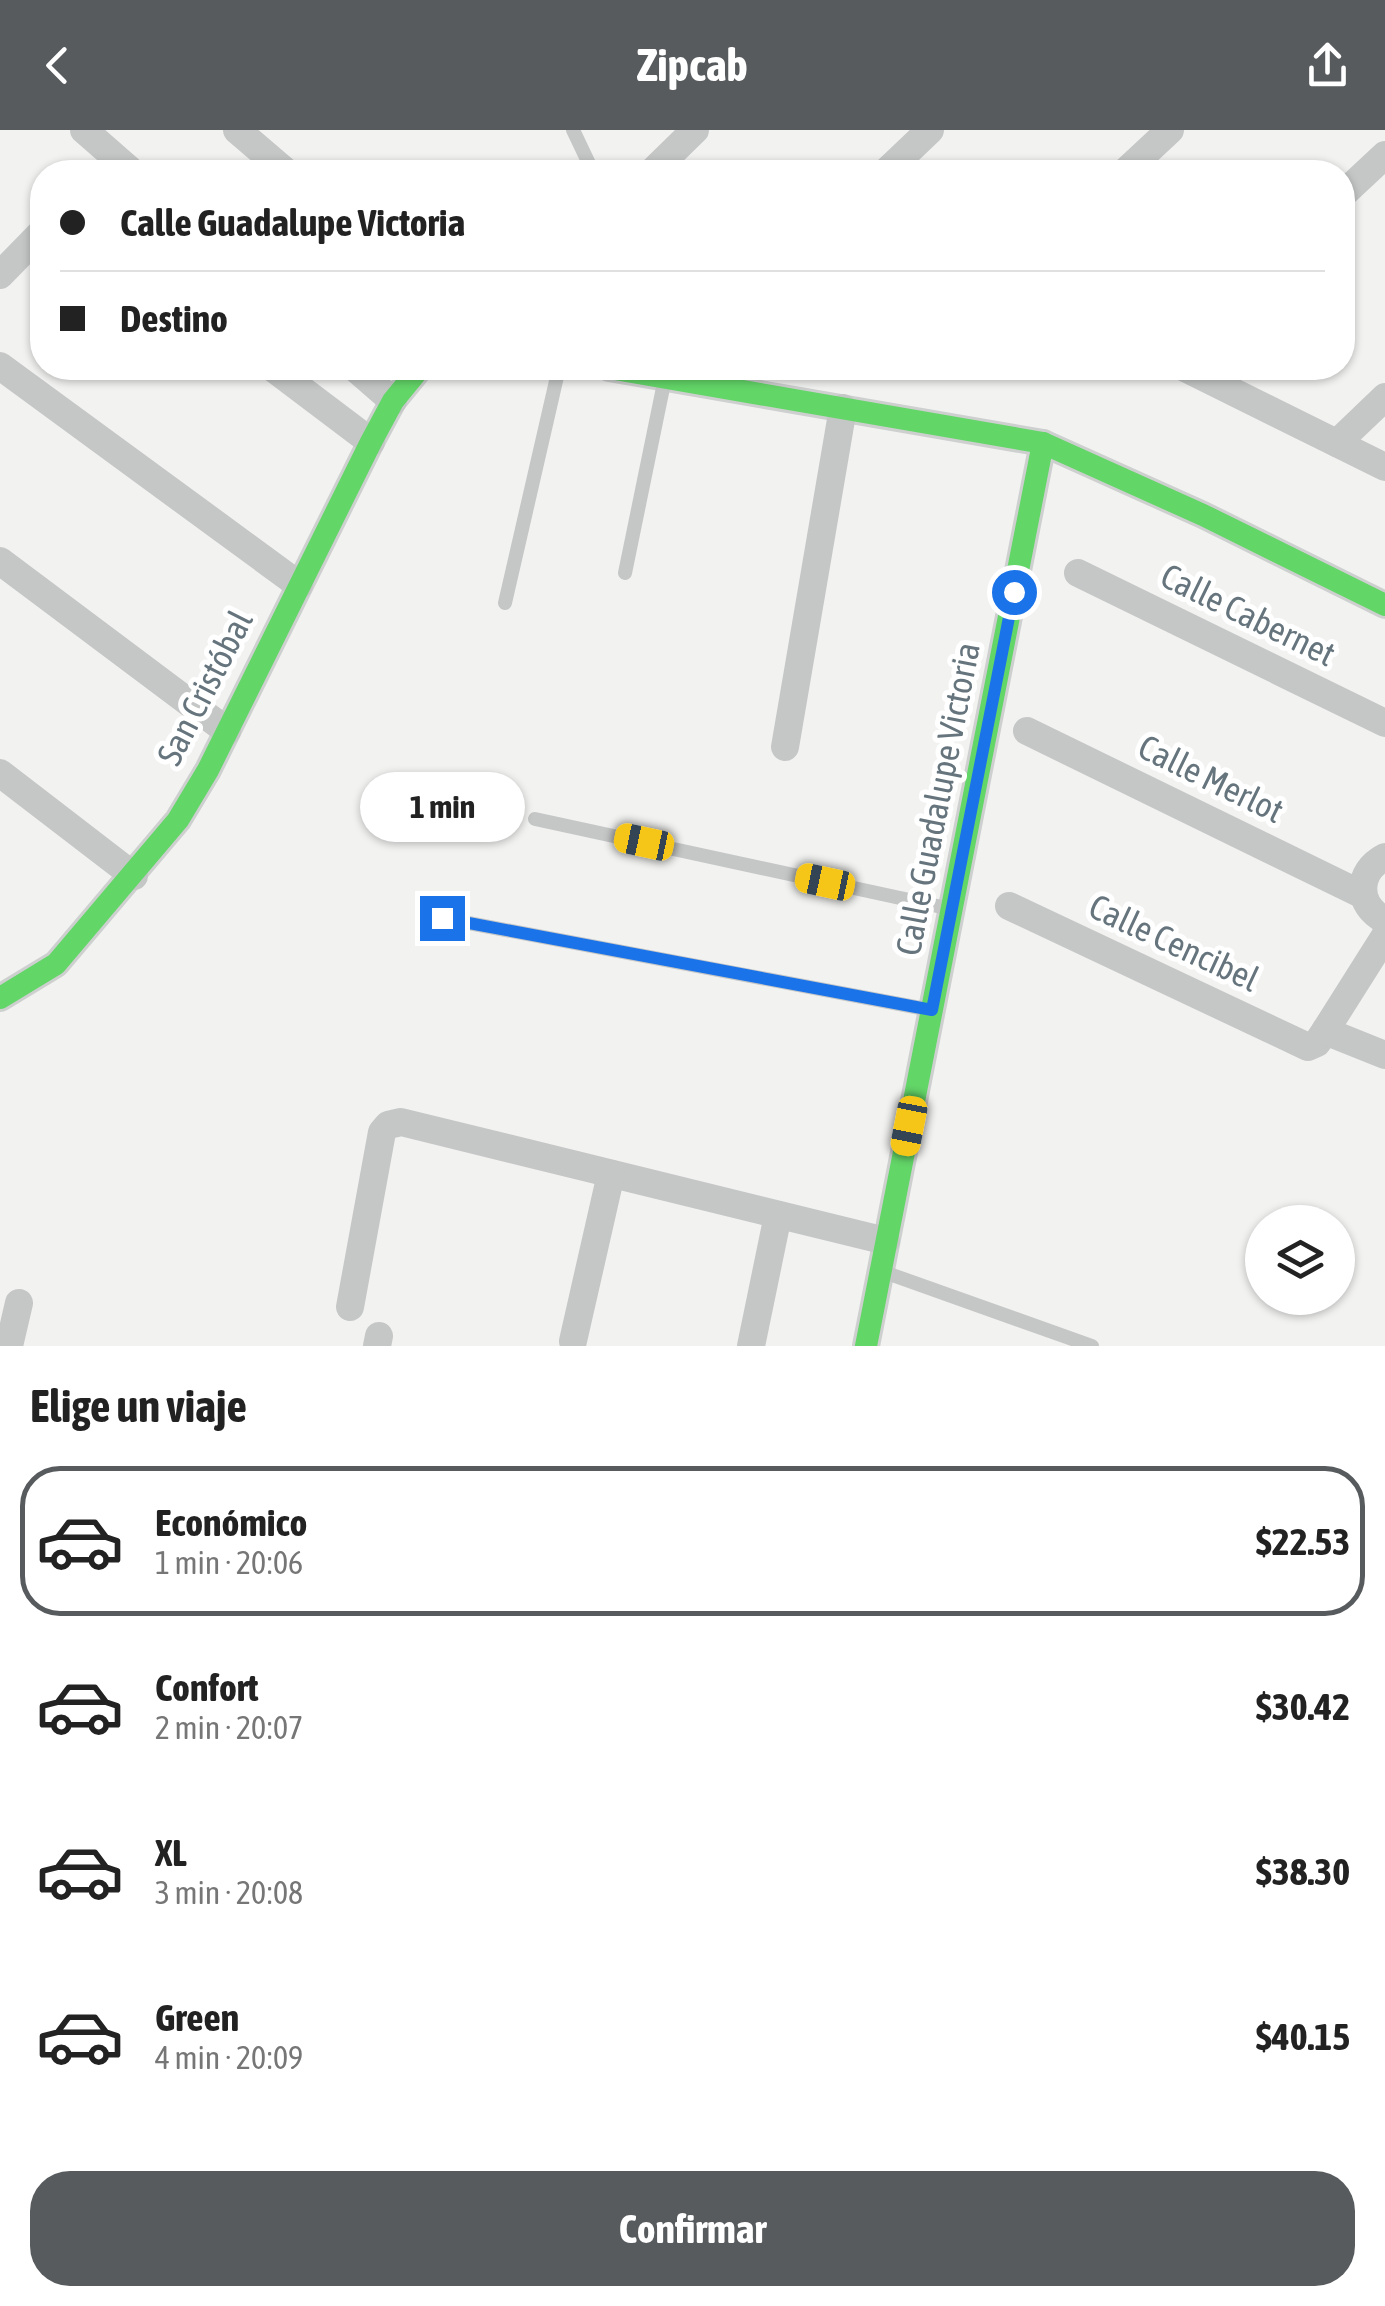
<!DOCTYPE html>
<html lang="es">
<head>
<meta charset="utf-8">
<style>
  body { margin:0; font-family:"Asap Condensed",sans-serif; background:#f2f2f2; color:#222; height:100vh; display:flex; flex-direction:column; font-size:38px; white-space:nowrap }
  * { box-sizing:border-box; margin:0 }
  p { font-size:32px; color:#767676 }
  .icon { flex:none; width:55px; height:55px; fill:none; stroke:currentColor; stroke-width:2; stroke-linecap:round; stroke-linejoin:round }
  .map { position:relative; height:1216px; overflow:hidden }
  .drawer { display:flex; flex-direction:column; background:#fff; flex:1 }
  .drawer>* { flex:none }
  .top-card { position:absolute; left:30px; top:30px; width:1325px; height:220px; border-radius:40px; box-shadow:0 2px 8px #0004; display:grid; align-content:center; height:220px; padding:0 30px; background:#fff }
  .controls { position:absolute; left:1245px; top:1075px; display:grid; gap:20px }
  .controls a { display:grid; place-items:center; width:110px; height:110px; border-radius:50%; background:#fff; box-shadow:0 2px 8px #0004; font-size:50px }
  .end { position:absolute; width:45px; height:45px; margin:-22px; border:12px solid #1a73e8; background:#fff; box-shadow:0 0 0 5px #fff }
  .from { border-radius:50% }
  .bubble { position:absolute; height:70px; border-radius:35px; background:#fff; box-shadow:0 2px 8px #0004; font-size:32px; font-weight:700; line-height:70px; text-align:center }
  .car { position:absolute; width:30px; height:60px; margin:-30px -15px; border-radius:12px; box-shadow:0 0 8px 2px #0007; background:linear-gradient(#f5c518 24%,#345 0 40%,#f5c518 0 76%,#345 0 86%,#f5c518 0) }
  .top-card b { display:flex; align-items:center; gap:35px; height:95px; font-size:38px }
  .top-card b+b { border-top:2px solid #e0e0e0 }
  .top-card i { width:25px; height:25px; background:#222 }
  ul { padding:0; list-style:none }
  li { display:flex; align-items:center; gap:30px; height:150px; margin:0 20px 15px; padding:0 10px; border:5px solid transparent; border-radius:40px }
  li div { flex:1 }
  li b { display:block; font-size:38px }
  li em { font-style:normal; font-weight:700 }
  li.current { border-color:#575b5d }
  li>.icon { width:90px; height:90px; stroke-width:1.5 }
  h2 { padding:0 30px; font-size:45px; line-height:120px }
  .cta { display:flex; gap:20px; margin-top:auto; padding:20px 30px }
  .cta a { flex:1; height:115px; border-radius:40px; background:#575b5d; color:#fff; font-size:40px; font-weight:700; line-height:115px; text-align:center }
  header { display:flex; justify-content:space-between; align-items:center; height:130px; padding:0 30px; background:#575b5d; color:#fff; font-size:45px; font-weight:700 }
  .map>svg:first-child { display:block }
</style>
</head>
<body>
<header><svg class="icon" aria-label="back" viewBox="0 0 24 24"><path d="M15 5l-7 7 7 7"/></svg>Zipcab<svg class="icon" aria-label="share" viewBox="0 0 24 24"><path d="M12 15V3M7 8l5-5 5 5M5 13v7h14v-7"/></svg></header>
<div class="map">
<svg width="1385" height="1216" viewBox="0 0 1385 1216">
  <rect width="100%" height="100%" fill="#f2f2f1"/>
  <g fill="none" stroke-linecap="round" stroke-linejoin="round">
    <g stroke="#cecfcf" stroke-width="28">
      <g id="fast">
        <path d="M609,238L1043,313L1203,385L1385,475"/>
        <path d="M0,868L56,834L178,690L208,640L371,312L393,271L420,238"/>
        <path d="M866,1216L1043,313"/>
      </g>
    </g>
    <g stroke="#c5c6c6" stroke-width="14">
      <path d="M573,0L593,42"/>
      <path d="M625,443L665,248"/>
      <path d="M505,473L559,238"/>
      <path d="M535,689L951,779"/>
      <path d="M442,788L931,880"/>
      <path d="M881,1141L1092,1216"/>
    </g>
    <g stroke="#c5c6c6" stroke-width="28">
      <path d="M84,0L132,42"/>
      <path d="M237,0L286,42"/>
      <path d="M652,42L695,0"/>
      <path d="M886,42L930,0"/>
      <path d="M1125,42L1170,0"/>
      <path d="M1342,65L1385,25"/>
      <path d="M0,145L42,102"/>
      <path d="M0,236L299,455"/>
      <path d="M273,238L371,312"/>
      <path d="M355,238L393,271"/>
      <path d="M1185,238L1385,337"/>
      <path d="M1337,313L1385,267"/>
      <path d="M0,431L227,601"/>
      <path d="M1078,443L1385,593"/>
      <path d="M1027,601L1363,765"/>
      <path d="M785,617L843,278"/>
      <path d="M0,643L134,746"/>
      <path d="M1385,727C1356,742 1356,775 1385,790"/>
      <path d="M1009,776L1308,917L1317,913L1325,901L1385,806"/>
      <path d="M1325,901L1385,925"/>
      <path d="M350,1177L382,1002L388,995L401,992L886,1111"/>
      <path d="M573,1211L611,1044"/>
      <path d="M9,1216L19,1173"/>
      <path d="M377,1216L379,1206"/>
      <path d="M751,1216L778,1085"/>
    </g>
    <use href="#fast" stroke="#63d668" stroke-width="22"/>
  </g>
  <g fill="none" stroke-linecap="round" stroke-linejoin="round">
    <path stroke="#1a73e8" stroke-width="12" d="M442,788L932,880L1014,462"/>
  </g>
  <g text-anchor="middle" stroke-width="10" stroke-linejoin="round" paint-order="stroke">
    <g font-size="35" fill="#66757d" stroke="#fff">
      <text transform="translate(1248 485) rotate(26)" y="12">Calle Cabernet</text>
      <text transform="translate(205 558) rotate(-63)" y="12">San Cristóbal</text>
      <text transform="translate(1211 649) rotate(26)" y="12">Calle Merlot</text>
      <text transform="translate(938 669) rotate(-79)" y="12">Calle Guadalupe Victoria</text>
      <text transform="translate(1174 813) rotate(25)" y="12">Calle Cencibel</text>
    </g>
  </g>
</svg>
<div class="controls">
<a><svg class="icon" aria-label="layers" viewBox="0 0 24 24"><path d="M12 4l9 5-9 5-9-5zM3 14l9 5 9-5"/></svg></a>
</div>
<i class="end from" style="left:1014px;top:462px"></i>
<i class="end" style="left:442px;top:788px"></i>
<div class="bubble" style="left:360px;top:642px;width:165px">1 min</div>
<i class="car" style="left:644px;top:712px;rotate:282deg"></i>
<i class="car" style="left:825px;top:752px;rotate:282deg"></i>
<i class="car" style="left:909px;top:996px;rotate:191deg"></i>
<div class="top-card">
<b><i class="from"></i>Calle Guadalupe Victoria</b>
<b><i></i>Destino</b>
</div>
</div>
<section class="drawer">
<h2>Elige un viaje</h2>
<ul>
<li class="current"><svg class="icon" aria-label="car" viewBox="0 0 24 24"><path d="M5 17H2v-5l4-1 3-4h7l3 4 3 1v5h-3M9 17h6M6 11h13"/><circle cx="7" cy="17" r="2"/><circle cx="17" cy="17" r="2"/></svg><div><b>Económico</b><p>1 min · 20:06</p></div><em>$22.53</em></li>
<li><svg class="icon" aria-label="car" viewBox="0 0 24 24"><path d="M5 17H2v-5l4-1 3-4h7l3 4 3 1v5h-3M9 17h6M6 11h13"/><circle cx="7" cy="17" r="2"/><circle cx="17" cy="17" r="2"/></svg><div><b>Confort</b><p>2 min · 20:07</p></div><em>$30.42</em></li>
<li><svg class="icon" aria-label="car" viewBox="0 0 24 24"><path d="M5 17H2v-5l4-1 3-4h7l3 4 3 1v5h-3M9 17h6M6 11h13"/><circle cx="7" cy="17" r="2"/><circle cx="17" cy="17" r="2"/></svg><div><b>XL</b><p>3 min · 20:08</p></div><em>$38.30</em></li>
<li><svg class="icon" aria-label="car" viewBox="0 0 24 24"><path d="M5 17H2v-5l4-1 3-4h7l3 4 3 1v5h-3M9 17h6M6 11h13"/><circle cx="7" cy="17" r="2"/><circle cx="17" cy="17" r="2"/></svg><div><b>Green</b><p>4 min · 20:09</p></div><em>$40.15</em></li>
</ul>
<div class="cta"><a>Confirmar</a></div>
</section>
</body>
</html>
